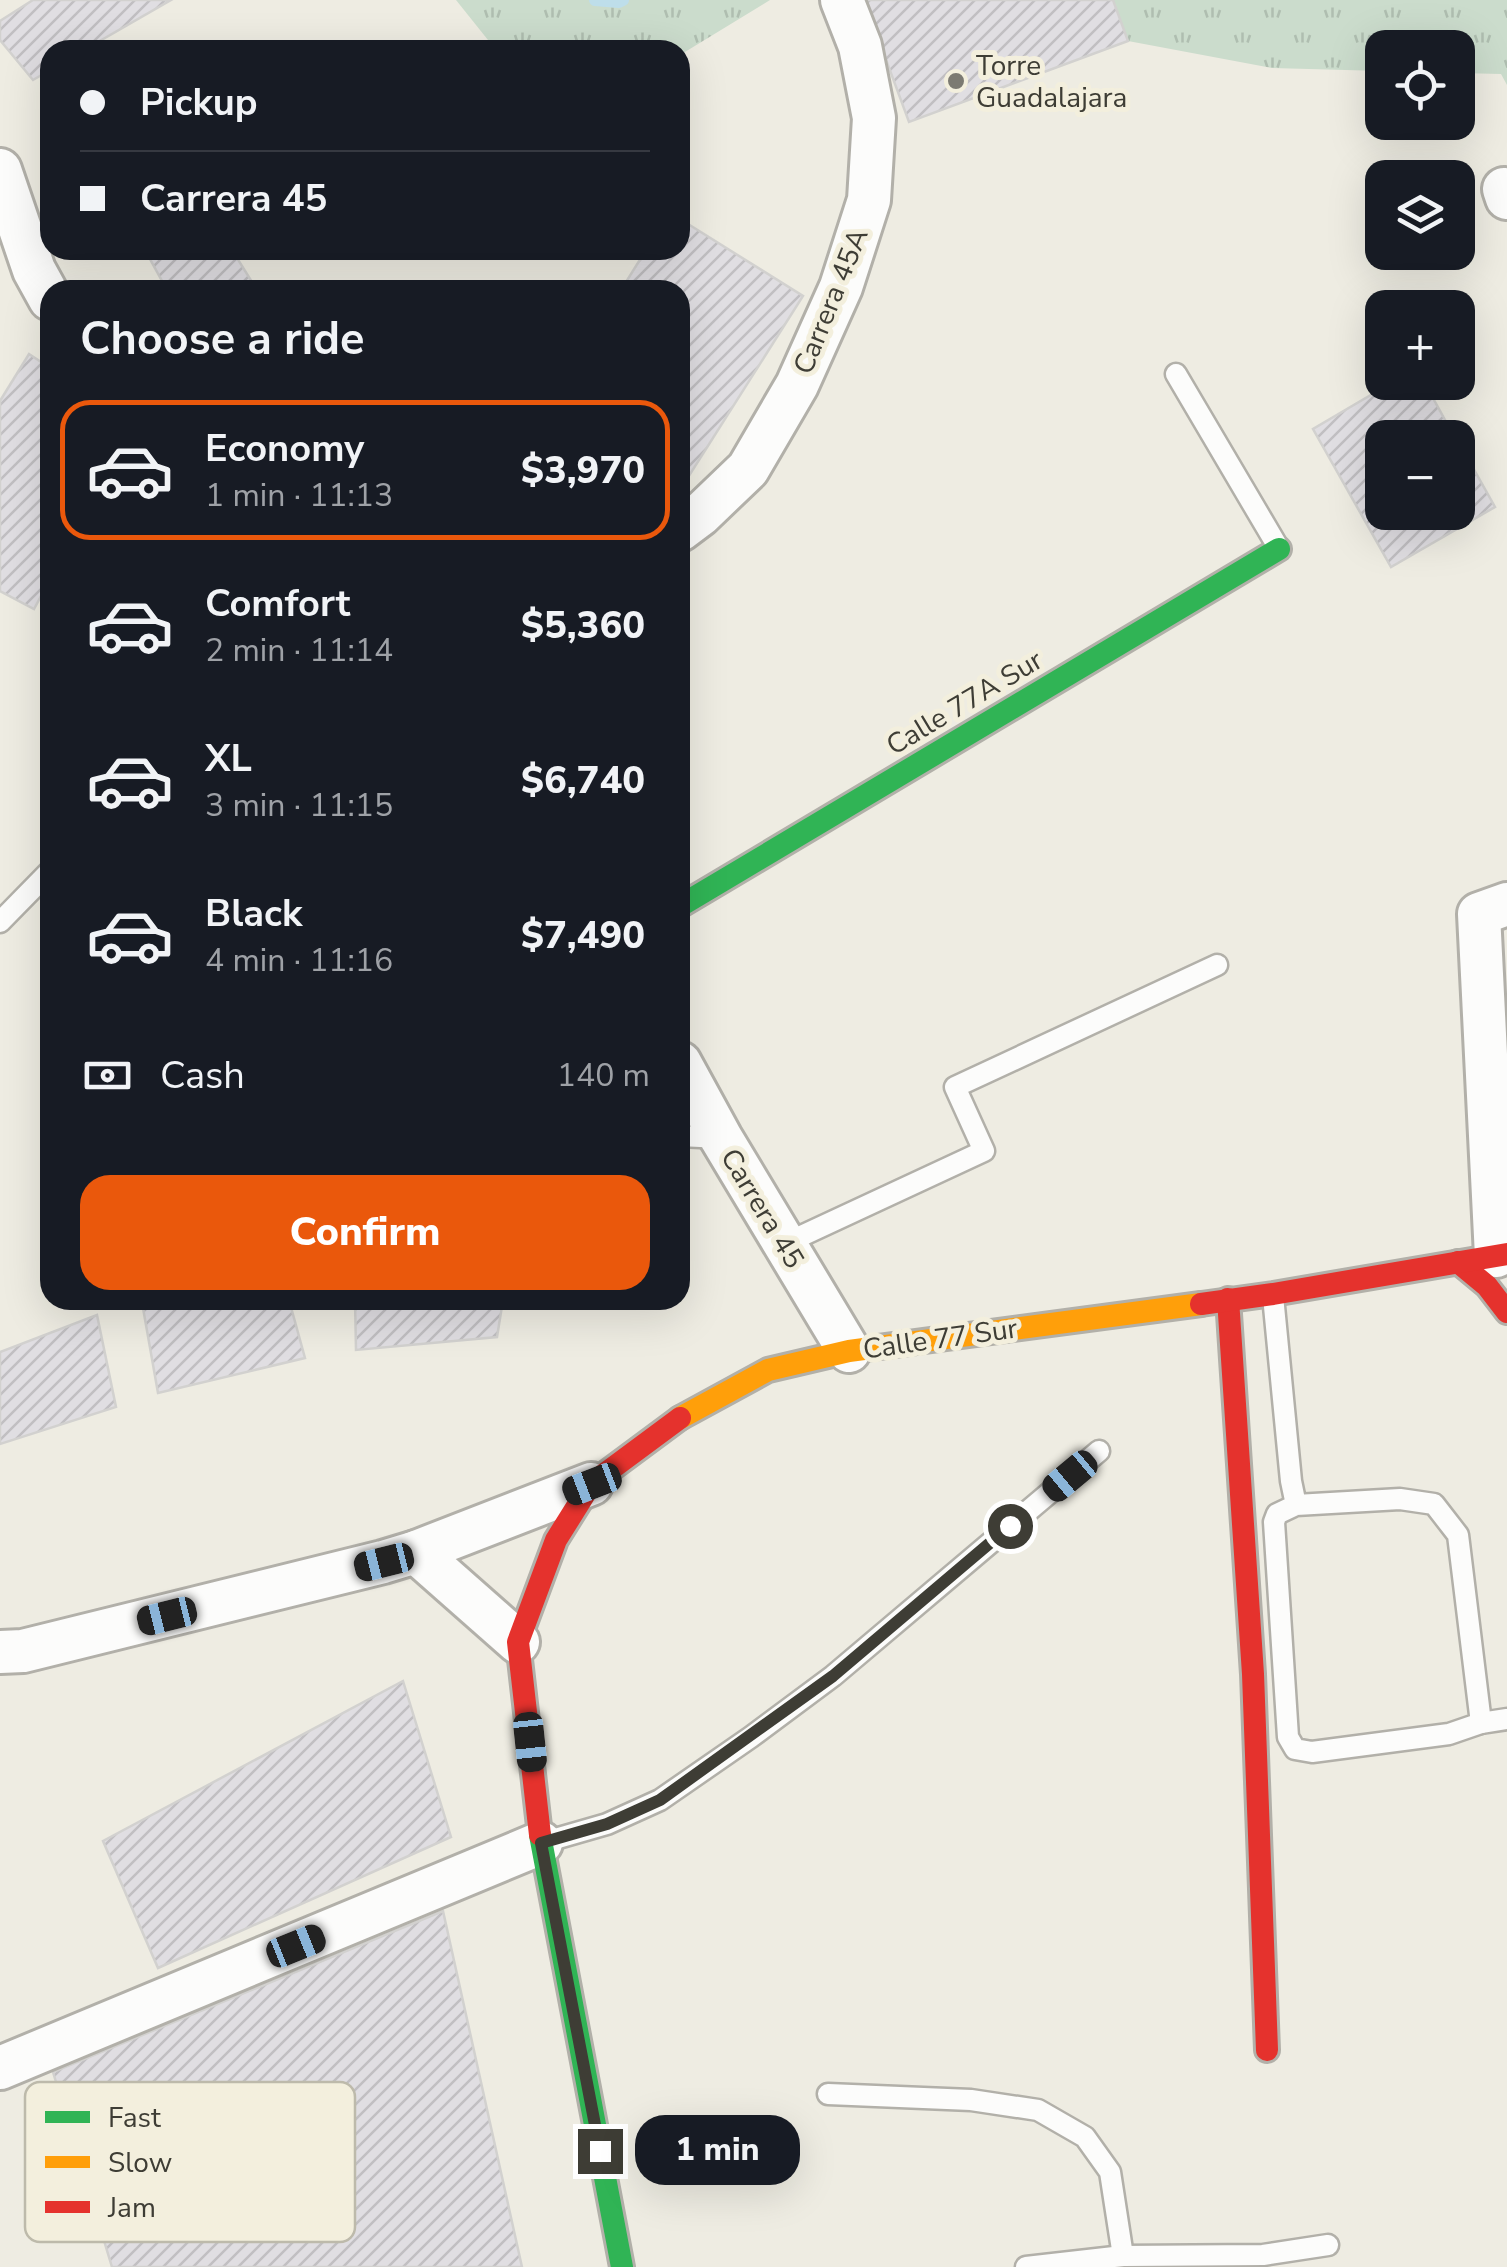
<!DOCTYPE html>
<html lang="en">
<head>
<meta charset="utf-8">
<style>
  body { margin:0; font-family:"Nunito Sans",sans-serif; background:#20242c; color:#f1f3f6; height:100vh; display:flex; flex-direction:column; font-size:38px; white-space:nowrap }
  * { box-sizing:border-box; margin:0 }
  p { font-size:32px; color:#9ea1a6 }
  .icon { flex:none; width:55px; height:55px; fill:none; stroke:currentColor; stroke-width:2; stroke-linecap:round; stroke-linejoin:round }
  .map { position:relative; flex:1; overflow:hidden }
  .details { position:absolute; left:40px; top:280px; width:650px; height:1030px; display:flex; flex-direction:column; background:#171b24; border-radius:30px; box-shadow:0 10px 40px #0002 }
  .details>* { flex:none }
  .guide { position:absolute; left:40px; top:40px; width:650px; height:220px; border-radius:30px; box-shadow:0 10px 40px #0002; display:grid; align-content:center; height:220px; padding:0 40px; background:#171b24 }
  .buttons { position:absolute; left:1365px; top:30px; display:grid; gap:20px }
  .buttons a { display:grid; place-items:center; width:110px; height:110px; border-radius:20px; background:#171b24; box-shadow:0 10px 40px #0002; font-size:50px }
  .end { position:absolute; width:45px; height:45px; margin:-22px; border:12px solid #3e3d35; background:#fff; box-shadow:0 0 0 5px #fff }
  .from { border-radius:50% }
  .bubble { position:absolute; height:70px; border-radius:30px; background:#171b24; box-shadow:0 10px 40px #0002; font-size:32px; font-weight:800; line-height:70px; text-align:center }
  .car { position:absolute; width:30px; height:60px; margin:-30px -15px; border-radius:12px; box-shadow:0 0 8px 2px #0007; background:linear-gradient(#222 24%,#8ab4d8 0 40%,#222 0 76%,#8ab4d8 0 86%,#222 0) }
  .guide b { display:flex; align-items:center; gap:35px; height:95px; font-size:38px }
  .guide b+b { border-top:2px solid #363941 }
  .guide i { width:25px; height:25px; background:#f1f3f6 }
  ul { padding:0; list-style:none }
  li { display:flex; align-items:center; gap:30px; height:140px; margin:0 20px 15px; padding:0 20px; border:5px solid transparent; border-radius:30px }
  li div { flex:1 }
  li b { display:block; font-size:38px }
  li em { font-style:normal; font-weight:800 }
  li.selected { border-color:#ea580c }
  li>.icon { width:90px; height:90px; stroke-width:1.5 }
  h2 { padding:0 40px; font-size:45px; line-height:120px }
  .pay { display:flex; align-items:center; gap:25px; height:110px; padding:0 40px; font-size:38px }
  .pay p { margin-inline-start:auto }
  .button { display:flex; gap:20px; margin-top:auto; padding:20px 40px }
  .button a { flex:1; height:115px; border-radius:30px; background:#ea580c; color:#fff; font-size:40px; font-weight:800; line-height:115px; text-align:center }
  .map>svg:first-child { display:block }
</style>
</head>
<body>
<div class="map">
<svg width="1507" height="2267" viewBox="0 0 1507 2267">
  <defs>
    <pattern id="grass-tufts" width="24" height="20" patternUnits="userSpaceOnUse" patternTransform="scale(2.5)"><rect width="24" height="20" fill="#cbdccc"/><path d="M3 7l-1-3M5 7V3M7 7l1-3M15 17l-1-3M17 17v-4M19 17l1-3" fill="none" stroke="#afbeb0"/></pattern>
    <pattern id="building-hatch" width="6" height="6" patternUnits="userSpaceOnUse" patternTransform="scale(2.5)"><rect width="6" height="6" fill="#e0dee2"/><path d="M-1 1l2-2M0 6l6-6M5 7l2-2" fill="none" stroke="#c1bfc2"/></pattern>
  </defs>
  <rect width="100%" height="100%" fill="#eeece2"/>
  <g fill="url(#grass-tufts)">
    <path d="M456,0H770L680,55V50H496Z"/>
    <path d="M1113,0H1507V85L1501,74L1458,73V48H1382V71L1272,68L1128,41Z"/>
  </g>
  <g fill="none" stroke-linecap="round" stroke-linejoin="round">
    <path stroke="#bedeea" stroke-width="12" d="M595,0L619,2L623,0"/>
  </g>
  <g fill="url(#building-hatch)" stroke="#d2d1cf" stroke-width="2.5">
    <path d="M33,0H171L84,50H50V70L33,80L0,40V21Z"/>
    <path d="M864,0H1113L1128,41L909,122Z"/>
    <path d="M680,219L803,296L680,490V290H621L646,250H680Z"/>
    <path d="M145,250H232L257,290H167Z"/>
    <path d="M29,354L50,368V579L34,609L0,591V401Z"/>
    <path d="M1393,382H1424L1455,438H1382V512H1458V441L1495,507L1391,567L1313,429Z"/>
    <path d="M166,1300H289L305,1358L158,1393L143,1308Z"/>
    <path d="M355,1300H503L497,1337L356,1350Z"/>
    <path d="M97,1315L116,1407L0,1444V1352Z"/>
    <path d="M403,1681L451,1837L158,1968L103,1841Z"/>
    <path d="M443,1911L522,2267H112L53,2072Z"/>
  </g>
  <g fill="none" stroke-linecap="round" stroke-linejoin="round">
    <g stroke="#b2b0a9" stroke-width="25">
      <g id="lane">
        <path d="M1176,374L1278,547"/>
        <path d="M0,922L50,871"/>
        <path d="M680,1136L721,1138"/>
        <path d="M784,1244L984,1151L955,1087L1217,965"/>
        <path d="M1273,1296L1291,1481L1296,1505L1400,1499L1434,1504L1458,1535L1481,1723L1449,1734L1312,1752L1295,1749L1288,1737L1274,1522L1277,1514L1296,1505"/>
        <path d="M1481,1723L1507,1719"/>
        <path d="M541,1843L607,1824L660,1800L751,1737L833,1676L1099,1451"/>
        <path d="M828,2094L971,2100L1038,2110L1085,2137L1110,2172L1123,2256"/>
        <path d="M1026,2267L1123,2256L1263,2255L1328,2245"/>
      </g>
    </g>
    <g stroke="#b2b0a9" stroke-width="48">
      <g id="street">
        <path d="M0,170L34,270L50,299"/>
        <path d="M1504,189L1507,198"/>
        <path d="M680,530L700,515L748,469L797,385L841,287L869,200L874,118L860,46L842,0"/>
        <path d="M680,1063L721,1138L849,1351"/>
        <path d="M1496,1256L1479,914L1507,904"/>
        <path d="M416,1552L518,1642"/>
        <path d="M0,1652L23,1651L383,1562L416,1552L591,1484"/>
        <path d="M0,2068L541,1843"/>
      </g>
    </g>
    <g stroke="#b2b0a9" stroke-width="28">
      <g id="fast">
        <path d="M680,906L1279,549"/>
        <path d="M540,1835L622,2267"/>
      </g>
    </g>
    <g stroke="#b2b0a9" stroke-width="28">
      <path id="slow" d="M680,1418L768,1370L849,1351L1201,1304"/>
    </g>
    <g stroke="#b2b0a9" stroke-width="28">
      <g id="jam">
        <path d="M1458,1262L1487,1286L1507,1312"/>
        <path d="M1228,1299L1253,1674L1267,2050"/>
        <path d="M1201,1304L1273,1294L1507,1254"/>
        <path d="M540,1835L518,1642L556,1540L591,1484L680,1418"/>
      </g>
    </g>
    <use href="#lane" stroke="#fcfcfb" stroke-width="20"/>
    <use href="#street" stroke="#fcfcfb" stroke-width="42"/>
    <use href="#fast" stroke="#30b455" stroke-width="22"/>
    <use href="#slow" stroke="#ff9f0a" stroke-width="22"/>
    <use href="#jam" stroke="#e5322d" stroke-width="22"/>
  </g>
  <g fill="none" stroke-linecap="round" stroke-linejoin="round">
    <path stroke="#3e3d35" stroke-width="12" d="M600,2151L541,1843L607,1824L660,1800L833,1676L1010,1526"/>
  </g>
  <circle fill="#7c7a72" stroke="#f3efdd" stroke-width="4" cx="956" cy="81" r="10"/>
  <g text-anchor="middle" stroke-width="10" stroke-linejoin="round" paint-order="stroke">
    <g font-size="28" fill="#3e3d35" stroke="#f3efdd" text-anchor="start">
      <text x="976" y="75">Torre<tspan x="976" dy="32">Guadalajara</tspan></text>
    </g>
    <g font-size="28" fill="#3e3d35" stroke="#f3efdd">
      <text transform="translate(830 301) rotate(-68)" y="10">Carrera 45A</text>
      <text transform="translate(964 702) rotate(-31)" y="10">Calle 77A Sur</text>
      <text transform="translate(763 1208) rotate(59)" y="10">Carrera 45</text>
      <text transform="translate(940 1338) rotate(-8)" y="10">Calle 77 Sur</text>
    </g>
  </g>
  <rect x="25" y="2082" width="330" height="160" rx="15" fill="#f3efdd" stroke="#bdbaab" stroke-width="2.5"/>
  <rect x="45" y="2111" width="45" height="12" fill="#30b455"/>
  <rect x="45" y="2156" width="45" height="12" fill="#ff9f0a"/>
  <rect x="45" y="2201" width="45" height="12" fill="#e5322d"/>
  <g font-size="28" fill="#3e3d35">
    <text x="108" y="2127">Fast</text>
    <text x="108" y="2172">Slow</text>
    <text x="108" y="2217">Jam</text>
  </g>
</svg>
<div class="buttons">
<a><svg class="icon" aria-label="locate" viewBox="0 0 24 24"><circle cx="12" cy="12" r="6"/><path d="M12 2v4M12 18v4M2 12h4M18 12h4"/></svg></a>
<a><svg class="icon" aria-label="layers" viewBox="0 0 24 24"><path d="M12 4l9 5-9 5-9-5zM3 14l9 5 9-5"/></svg></a>
<a>+</a>
<a>−</a>
</div>
<i class="end from" style="left:1010px;top:1526px"></i>
<i class="end" style="left:600px;top:2151px"></i>
<div class="bubble" style="left:635px;top:2115px;width:165px">1 min</div>
<i class="car" style="left:1070px;top:1476px;rotate:230deg"></i>
<i class="car" style="left:592px;top:1484px;rotate:249deg"></i>
<i class="car" style="left:384px;top:1562px;rotate:256deg"></i>
<i class="car" style="left:167px;top:1616px;rotate:256deg"></i>
<i class="car" style="left:530px;top:1742px;rotate:174deg"></i>
<i class="car" style="left:296px;top:1946px;rotate:68deg"></i>
<div class="guide">
<b><i class="from"></i>Pickup</b>
<b><i></i>Carrera 45</b>
</div>
<section class="details">
<h2>Choose a ride</h2>
<ul>
<li class="selected"><svg class="icon" aria-label="car" viewBox="0 0 24 24"><path d="M5 17H2v-5l4-1 3-4h7l3 4 3 1v5h-3M9 17h6M6 11h13"/><circle cx="7" cy="17" r="2"/><circle cx="17" cy="17" r="2"/></svg><div><b>Economy</b><p>1 min · 11:13</p></div><em>$3,970</em></li>
<li><svg class="icon" aria-label="car" viewBox="0 0 24 24"><path d="M5 17H2v-5l4-1 3-4h7l3 4 3 1v5h-3M9 17h6M6 11h13"/><circle cx="7" cy="17" r="2"/><circle cx="17" cy="17" r="2"/></svg><div><b>Comfort</b><p>2 min · 11:14</p></div><em>$5,360</em></li>
<li><svg class="icon" aria-label="car" viewBox="0 0 24 24"><path d="M5 17H2v-5l4-1 3-4h7l3 4 3 1v5h-3M9 17h6M6 11h13"/><circle cx="7" cy="17" r="2"/><circle cx="17" cy="17" r="2"/></svg><div><b>XL</b><p>3 min · 11:15</p></div><em>$6,740</em></li>
<li><svg class="icon" aria-label="car" viewBox="0 0 24 24"><path d="M5 17H2v-5l4-1 3-4h7l3 4 3 1v5h-3M9 17h6M6 11h13"/><circle cx="7" cy="17" r="2"/><circle cx="17" cy="17" r="2"/></svg><div><b>Black</b><p>4 min · 11:16</p></div><em>$7,490</em></li>
</ul>
<div class="pay"><svg class="icon" aria-label="cash" viewBox="0 0 24 24"><path d="M3 7h18v10H3z"/><circle cx="12" cy="12" r="2"/></svg>Cash<p>140 m</p></div>
<div class="button"><a>Confirm</a></div>
</section>
</div>
</body>
</html>
